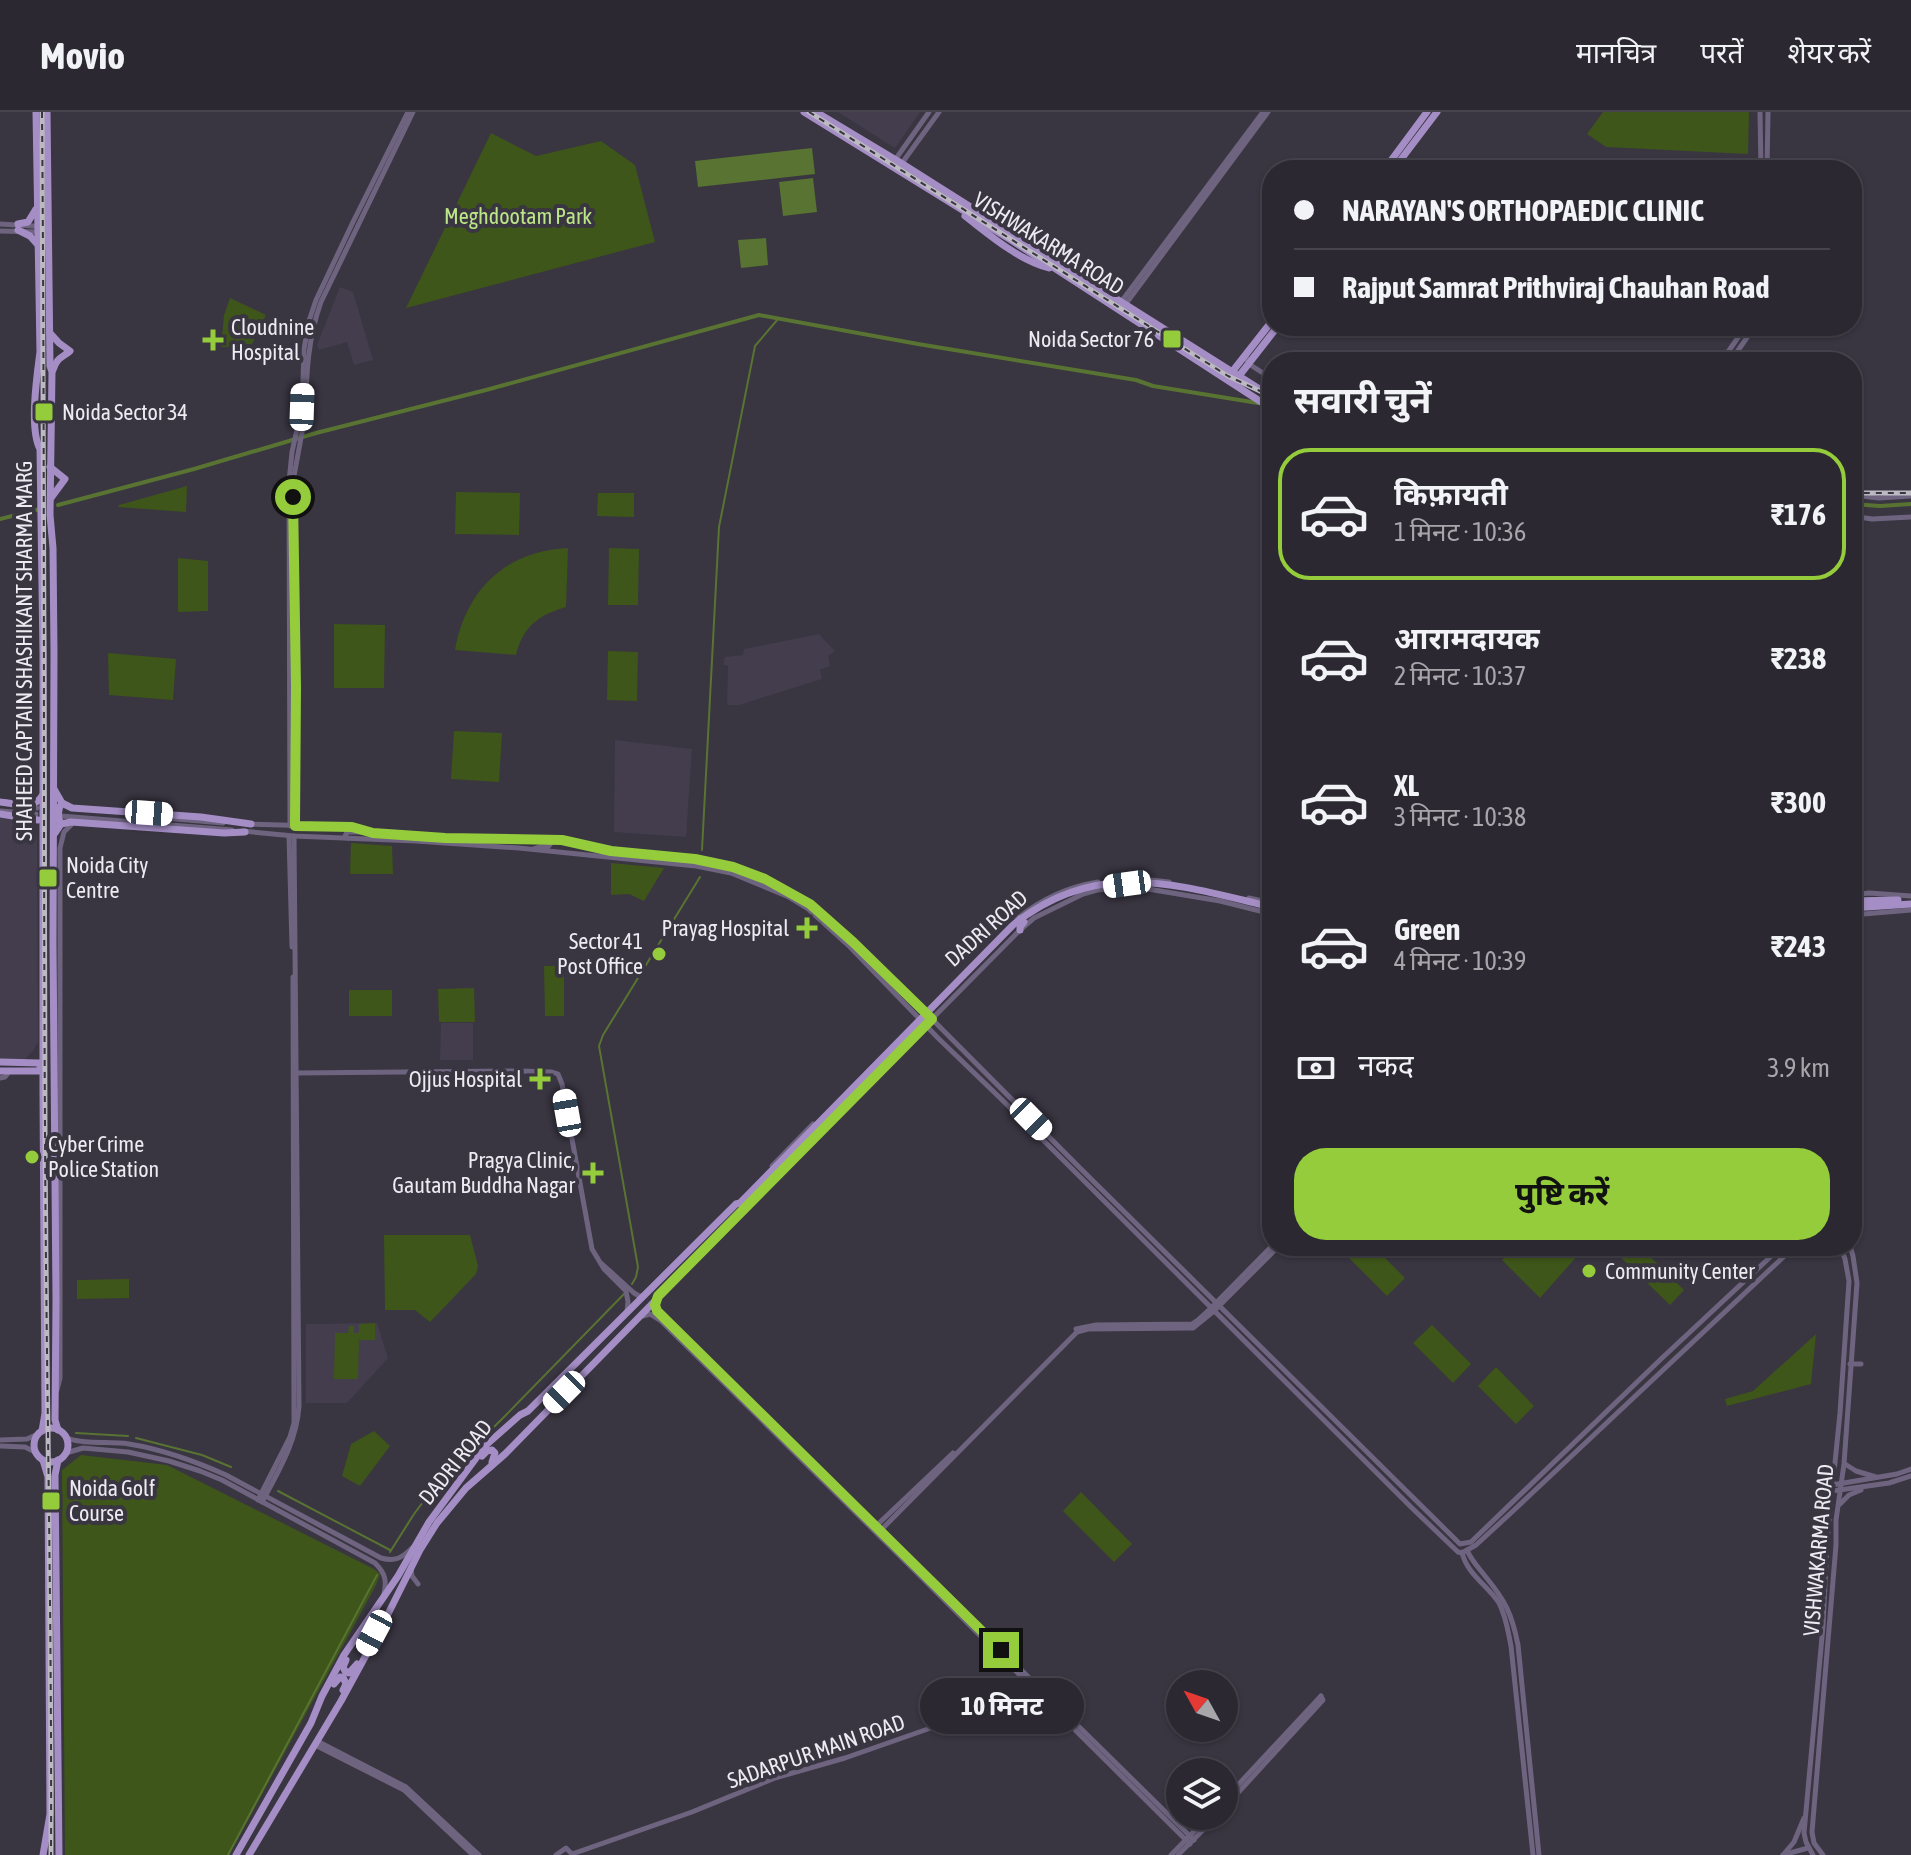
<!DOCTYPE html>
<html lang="hi">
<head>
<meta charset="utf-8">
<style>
  body { margin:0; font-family:"Asap Condensed","Noto Sans Devanagari",sans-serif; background:#37343d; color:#f1f3f6; height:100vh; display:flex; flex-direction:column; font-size:30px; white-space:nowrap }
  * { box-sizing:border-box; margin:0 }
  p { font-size:26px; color:#a6a6ab }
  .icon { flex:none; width:44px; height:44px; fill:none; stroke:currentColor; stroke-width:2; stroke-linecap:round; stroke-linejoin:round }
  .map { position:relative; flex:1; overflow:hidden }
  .panel { position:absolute; left:1262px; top:240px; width:600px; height:904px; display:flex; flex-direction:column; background:#2b2831; border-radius:32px; box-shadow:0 2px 6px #0004,0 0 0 2px #47444d }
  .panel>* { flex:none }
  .banner { position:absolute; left:1262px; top:48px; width:600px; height:176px; border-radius:32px; box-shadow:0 2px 6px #0004,0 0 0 2px #47444d; display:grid; align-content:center; height:176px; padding:0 32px; background:#2b2831 }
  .needle { width:52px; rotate:310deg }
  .controls { position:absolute; left:1166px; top:1558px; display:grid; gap:16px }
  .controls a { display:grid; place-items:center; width:72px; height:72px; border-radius:50%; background:#2b2831; box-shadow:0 2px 6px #0004,0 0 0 2px #47444d; font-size:40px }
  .end { position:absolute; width:36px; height:36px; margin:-18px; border:10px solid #95cc3b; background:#111; box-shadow:0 0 0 4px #111 }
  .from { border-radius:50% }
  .bubble { position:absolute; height:56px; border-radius:28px; background:#2b2831; box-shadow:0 2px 6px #0004,0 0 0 2px #47444d; font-size:26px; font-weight:700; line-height:56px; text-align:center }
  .car { position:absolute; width:24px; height:48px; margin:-24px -12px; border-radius:10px; box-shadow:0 0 6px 2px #0007; background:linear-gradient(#fff 24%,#345 0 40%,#fff 0 76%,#345 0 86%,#fff 0) }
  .banner b { display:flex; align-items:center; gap:28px; height:76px; font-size:30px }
  .banner b+b { border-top:2px solid #47444d }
  .banner i { width:20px; height:20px; background:#f1f3f6 }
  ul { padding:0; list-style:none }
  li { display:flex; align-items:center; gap:24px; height:132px; margin:0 16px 12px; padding:0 16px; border:4px solid transparent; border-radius:32px }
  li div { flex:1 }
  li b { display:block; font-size:30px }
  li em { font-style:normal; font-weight:700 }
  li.on { border-color:#95cc3b }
  li>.icon { width:72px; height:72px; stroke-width:1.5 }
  h2 { padding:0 32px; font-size:36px; line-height:96px }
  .pay { display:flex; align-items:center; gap:20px; height:88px; padding:0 32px; font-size:30px }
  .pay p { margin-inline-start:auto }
  .button { display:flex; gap:16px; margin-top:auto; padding:16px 32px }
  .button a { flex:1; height:92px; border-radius:32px; background:#95cc3b; color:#111; font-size:32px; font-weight:700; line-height:92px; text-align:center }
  header { display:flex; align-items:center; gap:48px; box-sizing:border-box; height:112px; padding:0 40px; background:#2b2831; border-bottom:2px solid #47444d }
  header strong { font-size:38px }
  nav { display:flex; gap:44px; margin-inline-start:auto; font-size:28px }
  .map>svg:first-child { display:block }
</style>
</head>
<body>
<header>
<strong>Movio</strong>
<nav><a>मानचित्र</a><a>परतें</a><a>शेयर करें</a></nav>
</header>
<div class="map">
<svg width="1911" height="1743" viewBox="0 0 1911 1743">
  <rect width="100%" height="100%" fill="#393541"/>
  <g fill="#433d4e">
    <path d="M838,0H920L895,36Z"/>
    <path d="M340,175L353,180L373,248L354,253L347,230L319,238L317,233Z"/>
    <path d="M819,522L835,539L828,544L830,554L820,558L822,567L739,593H727L728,554L723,553L725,545L743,543L744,537Z"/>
    <path d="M615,628L692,637L686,725L614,720Z"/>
    <path d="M0,705L18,706L29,711L34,718L37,726L38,930L33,939L25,947H0Z"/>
    <path d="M441,911H473V948H440Z"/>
    <path d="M377,1211L388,1246L347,1291H306V1212Z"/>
  </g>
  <g fill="#3e5619">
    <path d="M1603,0H1749L1748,42L1606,35L1587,22Z"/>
    <path d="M491,21L536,44L601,29L635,53L655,130L406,196Z"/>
    <path d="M230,186L266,203L251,234L221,235L224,203Z"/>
    <path d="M187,374L186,400L118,395L119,393Z"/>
    <path d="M456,380L520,381L519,423L455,422Z"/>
    <path d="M598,381H634V405L597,404Z"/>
    <path d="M568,436L566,495C539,503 523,514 516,543L455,538C466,477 506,439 568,436Z"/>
    <path d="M609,436L639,437L638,493H608Z"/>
    <path d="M178,446L208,449V499L178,500Z"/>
    <path d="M334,512L385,513L384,576H334Z"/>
    <path d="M608,539L638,540L637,589L607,588Z"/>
    <path d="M108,541L176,547L173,588L109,583Z"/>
    <path d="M454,619L502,621L499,670L451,667Z"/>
    <path d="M351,731L392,734L393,762H350Z"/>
    <path d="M611,751L664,756L644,789L629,782L611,783Z"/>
    <path d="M544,854H564V904H545Z"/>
    <path d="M474,876L475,910H439L438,877Z"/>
    <rect x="349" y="878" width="43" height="26"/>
    <path d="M384,1123H470L478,1154L476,1162L430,1210L415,1198H385Z"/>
    <path d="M1343,1134H1373L1405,1166L1387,1184L1340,1137Z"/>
    <path d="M1516,1134H1586L1540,1186L1502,1148Z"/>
    <path d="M1609,1134H1639L1684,1178L1670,1193Z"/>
    <path d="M129,1167V1186L77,1187V1168Z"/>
    <path d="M375,1211V1228H360L359,1226L358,1267H334L335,1221H348L349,1214H354V1221H359V1212Z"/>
    <path d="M1432,1213L1471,1252L1453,1271L1413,1231Z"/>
    <path d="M1816,1222L1811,1272L1727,1294L1725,1287L1753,1279Z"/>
    <path d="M1496,1255L1534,1294L1516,1312L1478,1274Z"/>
    <path d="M374,1319L390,1334L360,1374L342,1364L351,1332Z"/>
    <path d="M81,1343L167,1353L374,1457L380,1462L376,1473L229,1743H65L62,1358Z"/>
    <path d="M1081,1380L1132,1432L1114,1450L1063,1399Z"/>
  </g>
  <g fill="#587332">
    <path d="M812,36L815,62L698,75L695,49Z"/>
    <path d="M813,66L817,100L783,104L779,70Z"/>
    <path d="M766,126L768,153L741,156L738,128Z"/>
  </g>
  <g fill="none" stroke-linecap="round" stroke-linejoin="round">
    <g stroke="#587332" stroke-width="2">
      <path d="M702,738L719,415L755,234L778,207"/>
      <path d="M632,1172L636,1165L638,1155L599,934L603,923L700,765"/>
      <path d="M76,1321L128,1324"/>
      <path d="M136,1326L202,1343L231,1355"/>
      <path d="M278,1379L390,1438"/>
      <path d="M390,1440L414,1402L438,1370L504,1305L625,1181"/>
      <path d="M228,1743L377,1463"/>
    </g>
    <g stroke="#587332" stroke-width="4">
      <path d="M1852,392L1880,394L1911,392"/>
      <path d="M58,393L194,357L316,321L486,278L759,203L918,232L1136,268L1153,274L1258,291"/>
      <path d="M0,407L40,397"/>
    </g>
    <g stroke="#6e647f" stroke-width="5">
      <path d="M1760,0L1761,58"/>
      <path d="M895,48L929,0"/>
      <path d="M902,51L939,0"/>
      <path d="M1767,58L1768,0"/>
      <path d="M0,112L49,115"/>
      <path d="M0,119L40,120"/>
      <path d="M1121,190L1263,0"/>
      <path d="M1125,193L1268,0"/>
      <path d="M1247,242L1246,245L1249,252L1272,267"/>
      <path d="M1721,250L1746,214"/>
      <path d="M1730,250L1755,214"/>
      <path d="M302,299L304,237L309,209L316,188L353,110L408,0"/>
      <circle cx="303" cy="307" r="8"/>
      <path d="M306,300C306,262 308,226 321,190L413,0"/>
      <path d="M1852,383L1879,386L1911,384"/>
      <path d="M1852,404L1872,407L1911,405"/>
      <path d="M25,695L37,696"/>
      <path d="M1,699L36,702"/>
      <path d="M61,704L232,718"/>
      <path d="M141,704L223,711"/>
      <path d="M248,712L352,715L373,721L445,726L562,728L611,739L667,743L709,750L733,755L765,767L791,781L810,792L828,807L914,889L1080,1056L1460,1432L1471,1430L1661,1247L1782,1134"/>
      <path d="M290,714L289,370L292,340L298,313"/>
      <path d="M295,714L296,575L294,364L303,315"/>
      <path d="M242,719L294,724L416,729L519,736L696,754L731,761L789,785L807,796L850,835L938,926L1026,1011L1412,1396L1458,1440L1462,1441L1476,1433L1513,1399L1795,1134"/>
      <path d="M289,724L292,835"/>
      <path d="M348,726L345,724L347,720H362"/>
      <path d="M533,737L539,735H548L551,731L547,728"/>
      <path d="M1112,768L1132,766L1169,770"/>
      <path d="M1852,783L1869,781L1911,784"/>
      <path d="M1249,786L1272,791"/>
      <path d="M1852,803L1911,798"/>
      <path d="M1017,807C1041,787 1067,775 1098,770"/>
      <path d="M297,961L521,959L552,960L558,962L562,972L592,1137L604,1157L626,1179L628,1190L627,1200"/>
      <path d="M0,966L5,965L9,960"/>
      <path d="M805,1035L1020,818L1034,806L1083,782L1097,778L1119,776L1136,775L1220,789L1272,802"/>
      <path d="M772,1054L813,1012"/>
      <path d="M747,1095L787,1054"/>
      <path d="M602,1152L634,1181L639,1184H644"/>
      <path d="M656,1189L657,1199L1194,1728"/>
      <path d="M643,1204L650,1202L661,1209L912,1456L1190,1732"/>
      <path d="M1076,1217L1096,1213L1192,1212L1198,1208L1211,1196L1272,1134"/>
      <path d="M1850,1252H1861"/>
      <path d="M57,1278L60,1266V736L64,720L72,712"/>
      <path d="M66,1326C86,1333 108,1329 129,1332C160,1337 197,1350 226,1363L381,1446C395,1450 402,1446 412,1436"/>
      <path d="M0,1328L27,1327L38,1322"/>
      <path d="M0,1334L25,1335L35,1340"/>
      <path d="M66,1341L83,1336L128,1340L169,1349L200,1359L222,1368L375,1451C385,1461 387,1468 384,1482"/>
      <path d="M1845,1352L1856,1359L1876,1365"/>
      <path d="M1832,1373L1897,1362L1911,1357"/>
      <path d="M1832,1379L1889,1371L1911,1364"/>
      <path d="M258,1388L290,1325L294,1311L293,865"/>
      <path d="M262,1390C278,1360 297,1329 299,1294L294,724"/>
      <path d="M1840,1392L1849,1383L1861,1378"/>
      <path d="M876,1414L953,1341"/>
      <path d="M881,1418L1077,1220L1088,1217L1193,1216L1214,1199L1279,1134"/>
      <path d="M1467,1438C1471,1448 1478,1455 1485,1464C1505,1488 1512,1502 1518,1533L1539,1743"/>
      <path d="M1462,1440C1466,1461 1488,1474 1499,1491C1506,1504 1508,1519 1511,1534L1533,1743"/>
      <path d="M411,1456L412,1464L418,1472"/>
      <path d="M317,1629L406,1675L479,1743"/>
      <path d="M315,1633L404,1678L473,1743"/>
      <path d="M1224,1688L1321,1584"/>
      <path d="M1224,1696L1323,1588L1321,1584"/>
      <path d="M556,1743L566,1736L572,1742L692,1700L775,1666L845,1646L965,1604L1037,1582"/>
      <path d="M1171,1743L1209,1704"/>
      <path d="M1178,1743L1217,1704"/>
      <path d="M1783,1743L1794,1730L1804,1706"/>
      <path d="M1783,1743L1808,1736"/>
      <path d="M1813,1743L1806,1730L1804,1721L1823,1514L1827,1430L1840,1301L1849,1169L1845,1147L1840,1134"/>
      <path d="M1823,1743L1814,1731L1812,1720L1836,1433V1408L1844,1352L1857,1171L1853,1144L1850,1134"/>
    </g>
    <g stroke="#a48ec5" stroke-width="7">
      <path d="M36,0L40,240C37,263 29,317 40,337L43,542V981L45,1301L42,1319"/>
      <path d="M47,0L50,254L52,260L50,403L53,436L54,541L53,831L56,1188L55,1308L58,1318"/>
      <path d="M804,0L1011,128L1272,297"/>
      <path d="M816,0L901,51L1272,285"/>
      <path d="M1384,58L1427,0"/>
      <path d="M1393,58L1437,0"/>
      <path d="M965,104C991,124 1017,147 1049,156"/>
      <path d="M18,112L28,110L36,97"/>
      <path d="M18,118L30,124L38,133"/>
      <path d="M50,221L59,231L70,239C62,246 57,245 53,258"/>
      <path d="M1232,260L1272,209"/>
      <path d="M1239,264L1278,214"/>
      <path d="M50,355L65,367L51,386"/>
      <path d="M54,677L62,691L72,696L201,705L251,712"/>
      <path d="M0,690C14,691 34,698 42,684"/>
      <path d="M0,702L38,708"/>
      <path d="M61,712C57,706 58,696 62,691"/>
      <path d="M55,721L61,712L71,710L224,721L245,720"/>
      <path d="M1852,789L1898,788"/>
      <path d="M1852,796L1911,792"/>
      <path d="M1020,807L1024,810L1020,815V818"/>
      <path d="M0,950L40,951V959H0"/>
      <path d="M784,1053L806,1030"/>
      <circle cx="51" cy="1333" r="17"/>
      <path d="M482,1344L487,1339L492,1338L495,1341L492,1350"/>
      <path d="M43,1348L48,1365L50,1702L43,1743"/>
      <path d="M58,1348L55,1363L59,1743"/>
      <path d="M346,1548L343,1555L345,1559L349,1561L357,1552"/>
      <path d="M334,1572L340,1565H343L346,1572L343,1578"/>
      <path d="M236,1743L311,1611L322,1584L344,1543L398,1464L429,1410L485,1334L520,1303L528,1299L736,1092L740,1091L1013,813C1097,745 1178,773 1272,795"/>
      <path d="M249,1743L341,1589L383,1512L420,1438L437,1411L466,1376L505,1342L744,1098V1094L747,1090"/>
    </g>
    <g stroke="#bcb9c2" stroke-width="5">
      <g id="rail">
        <path d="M42,0C45,339 43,677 45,1016C46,1258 52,1501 51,1743"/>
        <path d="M809,0L1228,264L1260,279L1272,282"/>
        <path d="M1852,379L1862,381H1911"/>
      </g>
    </g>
    <use href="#rail" stroke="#393541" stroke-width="2" stroke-dasharray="6" stroke-linecap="butt"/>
  </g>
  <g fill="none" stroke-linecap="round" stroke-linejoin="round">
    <path stroke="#95cc3b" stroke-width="10" d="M293,385L296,575L295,714L352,715L373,721L445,726L562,728L611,739L695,747L733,755L765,767L810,792L853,830L932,907L658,1184L655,1193L657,1199L1001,1538"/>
  </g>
  <g fill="#95cc3b" stroke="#393541" stroke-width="3">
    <rect x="1162" y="217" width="20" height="20" rx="4"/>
    <path d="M209 216h8v8h8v8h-8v8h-8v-8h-8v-8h8z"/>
    <rect x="34" y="290" width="20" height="20" rx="4"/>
    <rect x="38" y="756" width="20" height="20" rx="4"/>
    <path d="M803 804h8v8h8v8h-8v8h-8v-8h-8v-8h8z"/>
    <circle cx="659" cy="842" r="8"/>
    <path d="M536 955h8v8h8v8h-8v8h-8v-8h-8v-8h8z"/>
    <circle cx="32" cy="1045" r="8"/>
    <path d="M589 1049h8v8h8v8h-8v8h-8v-8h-8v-8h8z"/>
    <circle cx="1589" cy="1159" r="8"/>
    <rect x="41" y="1379" width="20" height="20" rx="4"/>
  </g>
  <g text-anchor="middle" stroke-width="8" stroke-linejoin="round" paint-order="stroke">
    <g font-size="22" fill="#bce588" stroke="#393541">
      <text x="518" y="112">Meghdootam Park</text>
    </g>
    <g font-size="22" fill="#edeaf2" stroke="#393541">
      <text transform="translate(1049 131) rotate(32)" y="8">VISHWAKARMA ROAD</text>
      <text transform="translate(24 539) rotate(-90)" y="8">SHAHEED CAPTAIN SHASHIKANT SHARMA MARG</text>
      <text transform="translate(986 816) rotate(-42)" y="8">DADRI ROAD</text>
      <text transform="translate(455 1350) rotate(-51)" y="8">DADRI ROAD</text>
      <text transform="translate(1818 1438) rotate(-85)" y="8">VISHWAKARMA ROAD</text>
      <text transform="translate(816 1639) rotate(-19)" y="8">SADARPUR MAIN ROAD</text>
    </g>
    <g font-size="22" fill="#edeaf2" stroke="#393541" text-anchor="start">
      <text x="231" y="223">Cloudnine<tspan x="231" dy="25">Hospital</tspan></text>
      <text x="1154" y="235" text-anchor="end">Noida Sector 76</text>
      <text x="62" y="308">Noida Sector 34</text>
      <text x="66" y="761">Noida City<tspan x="66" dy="25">Centre</tspan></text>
      <text x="789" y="824" text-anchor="end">Prayag Hospital</text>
      <text x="643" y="837" text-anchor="end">Sector 41<tspan x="643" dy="25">Post Office</tspan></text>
      <text x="522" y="975" text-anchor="end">Ojjus Hospital</text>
      <text x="48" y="1040">Cyber Crime<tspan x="48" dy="25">Police Station</tspan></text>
      <text x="575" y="1056" text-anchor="end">Pragya Clinic,<tspan x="575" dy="25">Gautam Buddha Nagar</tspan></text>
      <text x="1605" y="1167">Community Center</text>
      <text x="69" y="1384">Noida Golf<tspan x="69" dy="25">Course</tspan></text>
    </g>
  </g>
</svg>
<div class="controls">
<a><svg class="needle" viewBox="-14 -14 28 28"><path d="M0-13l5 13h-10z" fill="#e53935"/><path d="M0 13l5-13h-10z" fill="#a6a6ab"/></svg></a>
<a><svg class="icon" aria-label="layers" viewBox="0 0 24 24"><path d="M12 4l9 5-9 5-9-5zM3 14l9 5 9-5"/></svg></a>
</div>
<i class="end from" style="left:293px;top:385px"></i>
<i class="end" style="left:1001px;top:1538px"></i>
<div class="bubble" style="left:920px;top:1566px;width:164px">10 मिनट</div>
<i class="car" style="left:302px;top:295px;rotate:2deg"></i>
<i class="car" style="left:149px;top:701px;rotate:94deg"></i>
<i class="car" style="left:1127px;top:772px;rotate:262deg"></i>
<i class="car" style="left:567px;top:1001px;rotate:350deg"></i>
<i class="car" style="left:1031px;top:1007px;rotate:135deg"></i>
<i class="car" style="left:564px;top:1280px;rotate:225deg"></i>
<i class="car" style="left:374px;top:1521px;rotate:208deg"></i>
<div class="banner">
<b><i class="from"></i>NARAYAN'S ORTHOPAEDIC CLINIC</b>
<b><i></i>Rajput Samrat Prithviraj Chauhan Road</b>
</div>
<section class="panel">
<h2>सवारी चुनें</h2>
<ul>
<li class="on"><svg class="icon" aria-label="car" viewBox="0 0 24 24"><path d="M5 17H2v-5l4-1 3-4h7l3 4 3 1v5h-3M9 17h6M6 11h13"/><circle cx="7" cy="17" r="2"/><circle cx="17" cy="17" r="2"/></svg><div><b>किफ़ायती</b><p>1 मिनट · 10:36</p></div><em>₹176</em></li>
<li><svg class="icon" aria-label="car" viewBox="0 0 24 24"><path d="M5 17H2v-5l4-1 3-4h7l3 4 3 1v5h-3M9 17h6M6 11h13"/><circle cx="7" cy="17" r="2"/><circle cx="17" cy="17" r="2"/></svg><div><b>आरामदायक</b><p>2 मिनट · 10:37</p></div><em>₹238</em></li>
<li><svg class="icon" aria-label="car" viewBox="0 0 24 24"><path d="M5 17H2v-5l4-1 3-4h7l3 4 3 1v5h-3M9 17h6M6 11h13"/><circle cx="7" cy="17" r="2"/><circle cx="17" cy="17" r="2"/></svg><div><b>XL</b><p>3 मिनट · 10:38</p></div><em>₹300</em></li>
<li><svg class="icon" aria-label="car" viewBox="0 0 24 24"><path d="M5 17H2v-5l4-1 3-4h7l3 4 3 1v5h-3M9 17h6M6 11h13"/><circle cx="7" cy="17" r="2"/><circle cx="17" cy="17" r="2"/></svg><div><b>Green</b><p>4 मिनट · 10:39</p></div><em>₹243</em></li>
</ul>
<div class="pay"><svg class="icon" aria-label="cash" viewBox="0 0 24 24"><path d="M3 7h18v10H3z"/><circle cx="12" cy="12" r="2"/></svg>नकद<p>3.9 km</p></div>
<div class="button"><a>पुष्टि करें</a></div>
</section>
</div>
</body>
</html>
